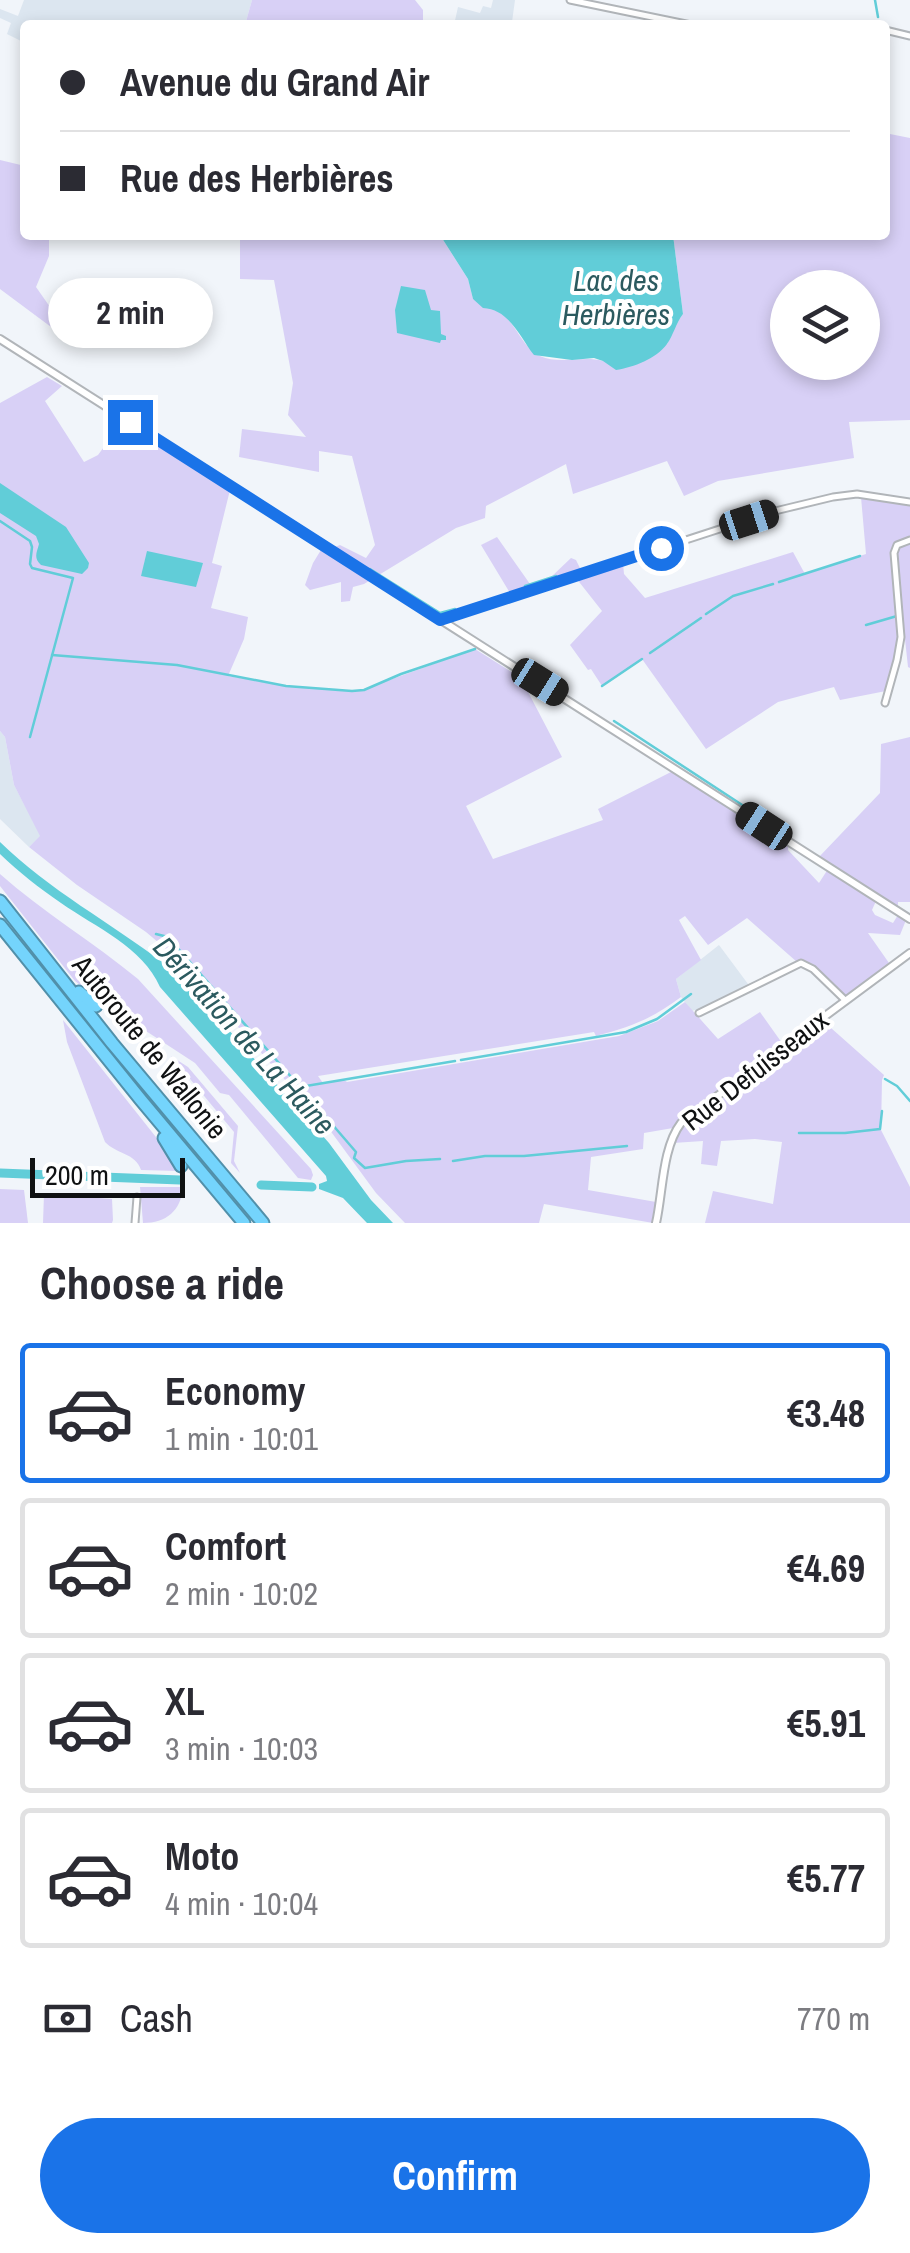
<!DOCTYPE html>
<html lang="en">
<head>
<meta charset="utf-8">
<style>
  body { margin:0; font-family:"Archivo Narrow",sans-serif; background:#f2f2f3; color:#2b2b33; height:100vh; display:flex; flex-direction:column; font-size:38px; white-space:nowrap }
  * { box-sizing:border-box; margin:0 }
  p { font-size:32px; color:#7c7c81 }
  .icon { flex:none; width:55px; height:55px; fill:none; stroke:currentColor; stroke-width:2; stroke-linecap:round; stroke-linejoin:round }
  .map { position:relative; height:1223px; overflow:hidden }
  .sheet { display:flex; flex-direction:column; background:#fff; flex:1 }
  .sheet>* { flex:none }
  .hud { position:absolute; left:20px; top:20px; width:870px; height:220px; border-radius:10px; box-shadow:0 5px 15px #0003; display:grid; align-content:center; height:220px; padding:0 40px; background:#fff }
  .controls { position:absolute; left:770px; top:270px; display:grid; gap:20px }
  .controls a { display:grid; place-items:center; width:110px; height:110px; border-radius:50%; background:#fff; box-shadow:0 5px 15px #0003; font-size:50px }
  .scale { position:absolute; left:30px; bottom:25px; width:155px; box-sizing:border-box; padding-left:10px; border:5px solid #0f1112; border-top:0; font-size:28px; line-height:35px; white-space:nowrap; color:#0f1112; -webkit-text-stroke:8px #fff; paint-order:stroke }
  .end { position:absolute; width:45px; height:45px; margin:-22px; border:12px solid #1a73e8; background:#fff; box-shadow:0 0 0 5px #fff }
  .from { border-radius:50% }
  .bubble { position:absolute; height:70px; border-radius:35px; background:#fff; box-shadow:0 5px 15px #0003; font-size:32px; font-weight:700; line-height:70px; text-align:center }
  .car { position:absolute; width:30px; height:60px; margin:-30px -15px; border-radius:12px; box-shadow:0 0 8px 2px #0007; background:linear-gradient(#222 24%,#8ab4d8 0 40%,#222 0 76%,#8ab4d8 0 86%,#222 0) }
  .hud b { display:flex; align-items:center; gap:35px; height:95px; font-size:38px }
  .hud b+b { border-top:2px solid #e1e1e2 }
  .hud i { width:25px; height:25px; background:#2b2b33 }
  ul { padding:0; list-style:none }
  li { display:flex; align-items:center; gap:30px; height:140px; margin:0 20px 15px; padding:0 20px; border:5px solid #e1e1e2; border-radius:10px }
  li div { flex:1 }
  li b { display:block; font-size:38px }
  li em { font-style:normal; font-weight:700 }
  li.on { border-color:#1a73e8 }
  li>.icon { width:90px; height:90px; stroke-width:1.5 }
  h2 { padding:0 40px; font-size:45px; line-height:120px }
  .pay { display:flex; align-items:center; gap:25px; height:110px; padding:0 40px; font-size:38px }
  .pay p { margin-inline-start:auto }
  .cta { display:flex; gap:20px; margin-top:auto; padding:20px 40px }
  .cta a { flex:1; height:115px; border-radius:60px; background:#1a73e8; color:#fff; font-size:40px; font-weight:700; line-height:115px; text-align:center }
  .map>svg:first-child { display:block }
</style>
</head>
<body>
<div class="map">
<svg width="910" height="1223" viewBox="0 0 910 1223">
  <rect width="100%" height="100%" fill="#f1f5fa"/>
  <g fill="#dce6f0">
    <path d="M24,0H252L245,25H25V43L7,34L11,23L0,18V9L18,16Z"/>
    <path d="M493,0H515L512,22L527,25H454L458,7L480,13L483,6L491,8Z"/>
    <path d="M0,731L5,737L14,785L41,836L29,847L0,819Z"/>
    <path d="M719,945L751,988L699,1013L695,1010L692,1011L681,997L676,979Z"/>
  </g>
  <g fill="#d8d0f6" fill-rule="evenodd">
    <path d="M252,0H415L423,10V25H245Z"/>
    <path d="M885,133L910,138V420L849,422L854,458L718,481L684,496L667,461L573,494L566,464L486,506L485,518L456,528L364,584L353,587L350,601L341,602V582L310,590L305,585L313,563L324,545L330,549L340,545L366,558L375,545L352,456L319,451V472L239,457L242,429L306,437L288,415L293,383L274,280L240,279V235H440L468,279L473,299C482,304 494,308 502,314C517,325 522,347 540,356C560,365 583,355 603,361L667,344L674,326L683,314L673,235H885ZM788,288H862V362H788Z"/>
    <path d="M0,160L25,166V235H49V256L36,287L78,347L0,289Z"/>
    <path d="M47,377L62,386L45,401L84,462L98,455L123,421L230,490L212,563L222,566L211,608L248,617L244,639L228,676L286,686L359,691L475,649L529,683L526,688L562,757L466,806L493,859L603,820L598,809L671,772L788,844V850L819,883L828,869L876,901L872,910L875,915L893,923L898,915L906,920L900,935L868,933L889,963L845,996L804,961L797,962L747,918L708,945L685,916L679,920L701,960L676,979L681,997C652,1019 630,1027 596,1036L594,1032L318,1076L323,1083L344,1080L347,1082L619,1036L658,1021L685,1002L718,1039L760,1012L782,1043L687,1114L673,1128L644,1133L643,1149L591,1157L588,1190L656,1202L653,1223L544,1204L539,1223H405L376,1193L332,1133L178,959L146,932L77,885L29,847L40,836L14,785L5,737L0,731V403Z"/>
    <path d="M861,497L910,505V538L894,545L899,634L897,652L886,691L840,700L834,687L778,702L706,749L642,659L602,686L591,669L588,670L570,645L602,611L576,578L623,563L624,574L645,598L793,552L805,574L866,554Z"/>
    <path d="M497,537L530,584L550,578L571,558L576,560L581,570L510,593L481,545Z"/>
    <path d="M910,542V668L908,667L896,556L899,546Z"/>
    <path d="M910,737V902H898V908L819,857L880,793L881,744Z"/>
    <path d="M0,874C43,912 93,942 138,979L311,1169L313,1175L311,1180L298,1178L229,1095L220,1093L195,1063L100,1001L75,981L0,886Z"/>
    <path d="M63,1020L167,1151L179,1171L141,1170C136,1153 116,1154 105,1142L67,1042Z"/>
    <path d="M822,1020L884,1075L882,1080L881,1130L910,1187V1223H705L713,1191L773,1204L782,1142L755,1139L721,1141L717,1166L701,1164L703,1141L673,1143L680,1128L698,1112Z"/>
    <path d="M171,1056L188,1067L238,1126L234,1161L240,1173L231,1163L234,1132Z"/>
    <path d="M140,1187H183C181,1211 166,1223 143,1223Z"/>
    <path d="M0,1189L24,1190L28,1223H0Z"/>
    <path d="M44,1194L112,1199L113,1220L112,1223H43Z"/>
  </g>
  <g fill="#61cdd8">
    <path d="M440,235H673L683,314C676,323 673,336 667,344C656,359 634,367 616,370L603,361L594,358L572,360L534,355C520,337 509,309 483,308L473,299L468,279Z"/>
    <path d="M401,286L425,290L431,310L440,311L441,334L446,336V340H441L440,343L397,333L395,310Z"/>
    <path d="M0,483L66,527L89,563L88,568L82,574L41,565C33,558 37,552 39,544L36,536L0,513Z"/>
    <path d="M147,551L203,563L196,587L141,576Z"/>
    <path d="M0,842C49,890 111,923 165,964L173,967L329,1143L371,1200L393,1223H367L343,1198L319,1189V1184L327,1181L326,1176L160,987C143,947 95,927 61,903C39,888 19,872 0,854Z"/>
  </g>
  <g fill="none" stroke-linecap="round" stroke-linejoin="round">
    <g stroke="#61cdd8" stroke-width="2.5">
      <path d="M875,0L878,17"/>
      <path d="M0,521L30,541L32,547L30,564L32,568L73,578L30,737"/>
      <path d="M370,569L440,613L455,609"/>
      <path d="M779,582L860,556"/>
      <path d="M525,586L556,576"/>
      <path d="M706,614L733,596L773,584"/>
      <path d="M866,625L897,616"/>
      <path d="M650,653L701,618"/>
      <path d="M52,655L177,665L286,686L352,691L364,690L401,674L475,649"/>
      <path d="M602,686L642,659"/>
      <path d="M614,721L759,816"/>
      <path d="M156,934L168,937L300,1087L455,1061"/>
      <path d="M461,1060L626,1032L657,1019L691,994"/>
      <path d="M885,1079L897,1086L910,1101"/>
      <path d="M300,1087L356,1152L354,1158L365,1168L406,1161L440,1159"/>
      <path d="M799,1133H845L880,1129L882,1111"/>
      <path d="M453,1161L485,1156H524L627,1146"/>
    </g>
    <g stroke="#61cdd8" stroke-width="9">
      <path d="M0,1173L180,1180"/>
      <path d="M261,1185L312,1187"/>
    </g>
    <g stroke="#b1b5b9" stroke-width="9">
      <g id="minor">
        <path d="M570,0L691,25"/>
        <path d="M832,25H866"/>
        <path d="M885,30L910,36"/>
        <path d="M440,620L775,511L833,497L857,494L910,502"/>
        <path d="M885,703L897,660L901,637L894,553L897,545L910,540"/>
        <path d="M699,1013L801,963L813,969L845,1000"/>
        <path d="M135,1223L137,1197"/>
      </g>
    </g>
    <g stroke="#b1b5b9" stroke-width="10">
      <g id="tertiary">
        <path d="M0,339L910,919"/>
        <path d="M656,1223C663,1192 662,1148 681,1123L910,953"/>
      </g>
    </g>
    <g stroke="#5190aa" stroke-width="15">
      <g id="motorway">
        <path d="M0,901L112,1043L263,1223"/>
        <path d="M0,925L141,1100L244,1223"/>
        <path d="M79,992L96,1006"/>
        <path d="M164,1138L181,1166"/>
      </g>
    </g>
    <use href="#minor" stroke="#fff" stroke-width="5"/>
    <use href="#tertiary" stroke="#fff" stroke-width="6"/>
    <use href="#motorway" stroke="#74d4fc" stroke-width="11"/>
  </g>
  <g fill="none" stroke-linecap="round" stroke-linejoin="round">
    <path stroke="#1a73e8" stroke-width="12" d="M130,422L440,620L661,548"/>
  </g>
  <g text-anchor="middle" stroke-width="8" stroke-linejoin="round" paint-order="stroke">
    <g font-size="28" fill="#0f1112" stroke="#fff">
      <text transform="translate(150 1047) rotate(51)" y="10">Autoroute de Wallonie</text>
      <text transform="translate(755 1070) rotate(-38)" y="10">Rue Defuisseaux</text>
    </g>
    <g font-size="30" font-style="italic" fill="#2b5a5f" stroke="#fff">
      <text x="616" y="291">Lac des<tspan x="616" dy="34">Herbières</tspan></text>
      <text transform="translate(244 1036) rotate(48)" y="10">Dérivation de La Haine</text>
    </g>
  </g>
</svg>
<div class="controls">
<a><svg class="icon" aria-label="layers" viewBox="0 0 24 24"><path d="M12 4l9 5-9 5-9-5zM3 14l9 5 9-5"/></svg></a>
</div>
<div class="scale">200 m</div>
<i class="end from" style="left:661px;top:548px"></i>
<i class="end" style="left:130px;top:422px"></i>
<div class="bubble" style="left:48px;top:278px;width:165px">2 min</div>
<i class="car" style="left:749px;top:520px;rotate:72deg"></i>
<i class="car" style="left:540px;top:682px;rotate:122deg"></i>
<i class="car" style="left:764px;top:826px;rotate:303deg"></i>
<div class="hud">
<b><i class="from"></i>Avenue du Grand Air</b>
<b><i></i>Rue des Herbières</b>
</div>
</div>
<section class="sheet">
<h2>Choose a ride</h2>
<ul>
<li class="on"><svg class="icon" aria-label="car" viewBox="0 0 24 24"><path d="M5 17H2v-5l4-1 3-4h7l3 4 3 1v5h-3M9 17h6M6 11h13"/><circle cx="7" cy="17" r="2"/><circle cx="17" cy="17" r="2"/></svg><div><b>Economy</b><p>1 min · 10:01</p></div><em>€3.48</em></li>
<li><svg class="icon" aria-label="car" viewBox="0 0 24 24"><path d="M5 17H2v-5l4-1 3-4h7l3 4 3 1v5h-3M9 17h6M6 11h13"/><circle cx="7" cy="17" r="2"/><circle cx="17" cy="17" r="2"/></svg><div><b>Comfort</b><p>2 min · 10:02</p></div><em>€4.69</em></li>
<li><svg class="icon" aria-label="car" viewBox="0 0 24 24"><path d="M5 17H2v-5l4-1 3-4h7l3 4 3 1v5h-3M9 17h6M6 11h13"/><circle cx="7" cy="17" r="2"/><circle cx="17" cy="17" r="2"/></svg><div><b>XL</b><p>3 min · 10:03</p></div><em>€5.91</em></li>
<li><svg class="icon" aria-label="car" viewBox="0 0 24 24"><path d="M5 17H2v-5l4-1 3-4h7l3 4 3 1v5h-3M9 17h6M6 11h13"/><circle cx="7" cy="17" r="2"/><circle cx="17" cy="17" r="2"/></svg><div><b>Moto</b><p>4 min · 10:04</p></div><em>€5.77</em></li>
</ul>
<div class="pay"><svg class="icon" aria-label="cash" viewBox="0 0 24 24"><path d="M3 7h18v10H3z"/><circle cx="12" cy="12" r="2"/></svg>Cash<p>770 m</p></div>
<div class="cta"><a>Confirm</a></div>
</section>
</body>
</html>
